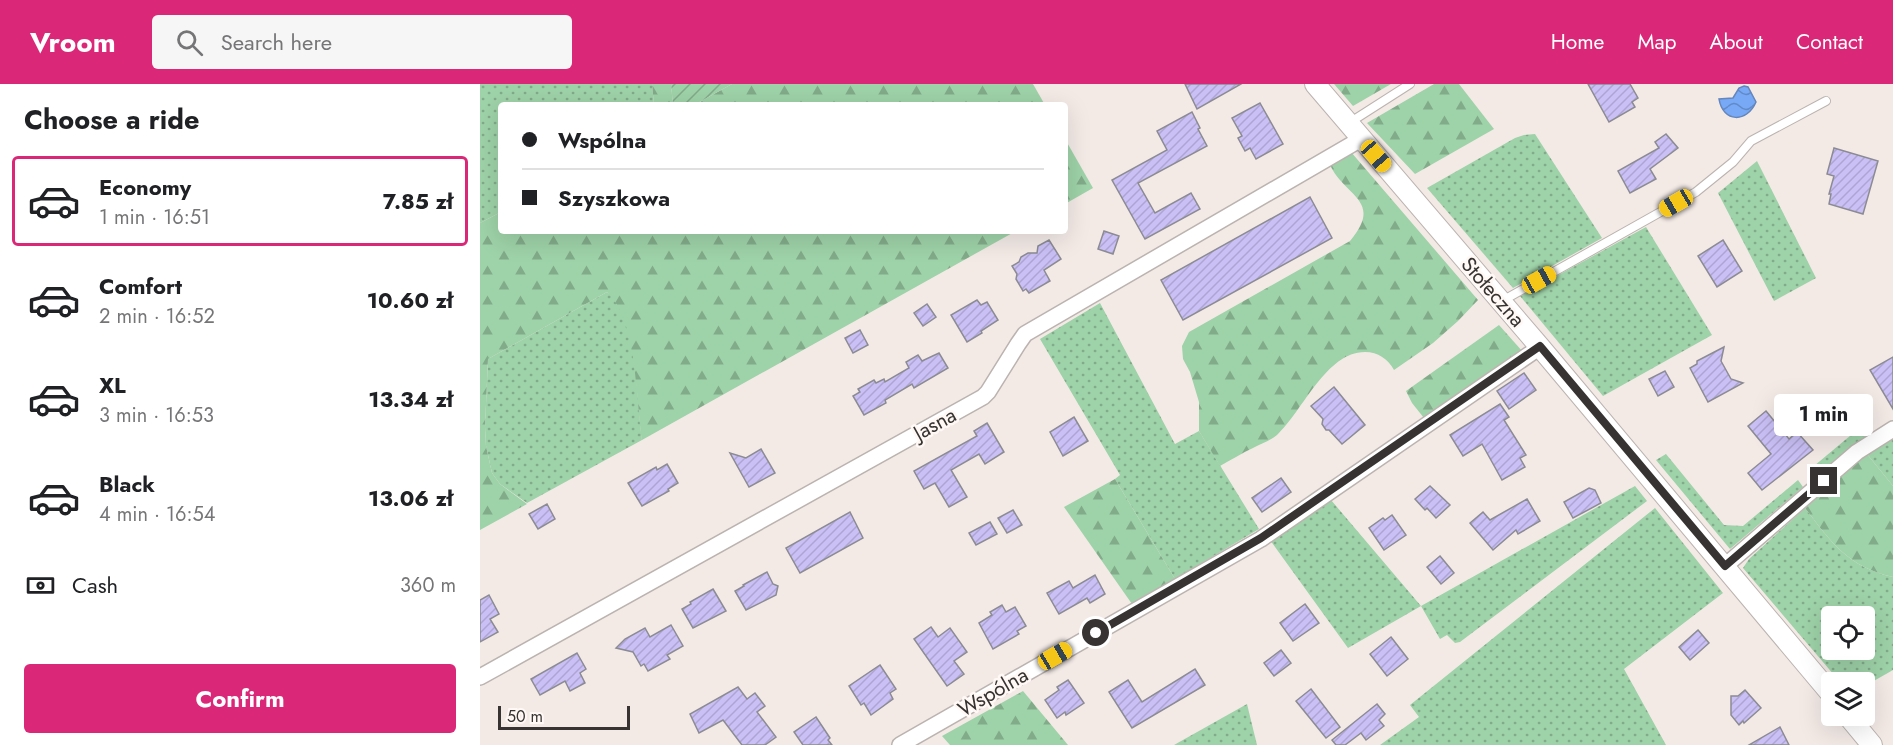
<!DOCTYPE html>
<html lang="en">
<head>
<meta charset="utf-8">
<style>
  body { margin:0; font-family:Jost,sans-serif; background:#f6f6f6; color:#202124; height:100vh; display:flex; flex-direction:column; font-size:22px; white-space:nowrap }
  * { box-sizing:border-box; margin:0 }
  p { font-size:20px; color:#757577 }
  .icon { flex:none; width:33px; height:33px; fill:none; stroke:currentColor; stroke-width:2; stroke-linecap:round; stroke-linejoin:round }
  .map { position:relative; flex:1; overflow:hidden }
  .panel { display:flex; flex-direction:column; background:#fff; width:480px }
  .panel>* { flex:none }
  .hud { position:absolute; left:18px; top:18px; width:570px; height:132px; border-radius:6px; box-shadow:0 6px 24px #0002; display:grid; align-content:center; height:132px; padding:0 24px; background:#fff }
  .fabs { position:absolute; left:1341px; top:522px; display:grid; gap:12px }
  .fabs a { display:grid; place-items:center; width:54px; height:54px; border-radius:6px; background:#fff; box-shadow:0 6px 24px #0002; font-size:30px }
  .scale { position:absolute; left:18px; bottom:15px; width:132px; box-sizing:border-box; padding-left:6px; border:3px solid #363332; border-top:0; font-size:16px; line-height:21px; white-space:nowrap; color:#363332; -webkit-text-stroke:4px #fff8f5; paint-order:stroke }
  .end { position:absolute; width:27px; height:27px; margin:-14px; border:8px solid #363332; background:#fff; box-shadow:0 0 0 3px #fff }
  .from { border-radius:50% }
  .bubble { position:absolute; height:42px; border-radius:6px; background:#fff; box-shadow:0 6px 24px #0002; font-size:20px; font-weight:700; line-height:42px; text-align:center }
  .car { position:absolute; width:18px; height:36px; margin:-18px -9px; border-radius:8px; box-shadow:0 0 4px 2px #0007; background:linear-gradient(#f5c518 24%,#345 0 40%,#f5c518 0 76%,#345 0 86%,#f5c518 0) }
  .hud b { display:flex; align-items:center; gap:21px; height:57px; font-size:22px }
  .hud b+b { border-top:2px solid #e0e0e0 }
  .hud i { width:15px; height:15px; background:#202124 }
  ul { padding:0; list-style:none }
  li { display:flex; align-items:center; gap:18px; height:90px; margin:0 12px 9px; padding:0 12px; border:3px solid transparent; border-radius:6px }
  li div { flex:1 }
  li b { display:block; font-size:22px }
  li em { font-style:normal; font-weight:700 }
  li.selected { border-color:#db2777 }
  li>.icon { width:54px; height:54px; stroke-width:1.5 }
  h2 { padding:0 24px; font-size:27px; line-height:72px }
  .pay { display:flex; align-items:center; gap:15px; height:66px; padding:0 24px; font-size:22px }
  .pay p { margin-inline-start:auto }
  .action { display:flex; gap:12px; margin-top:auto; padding:12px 24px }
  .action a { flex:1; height:69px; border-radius:6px; background:#db2777; color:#fff; font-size:24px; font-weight:700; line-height:69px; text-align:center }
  header { display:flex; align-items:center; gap:36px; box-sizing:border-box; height:84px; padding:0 30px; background:#db2777; color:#fff }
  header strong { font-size:28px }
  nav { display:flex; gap:33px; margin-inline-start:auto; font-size:21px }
  .search { width:420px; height:54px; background:#f6f6f6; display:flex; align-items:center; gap:15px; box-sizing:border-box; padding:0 21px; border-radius:6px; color:#757577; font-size:22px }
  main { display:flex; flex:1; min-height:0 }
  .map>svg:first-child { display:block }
</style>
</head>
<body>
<header>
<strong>Vroom</strong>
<div class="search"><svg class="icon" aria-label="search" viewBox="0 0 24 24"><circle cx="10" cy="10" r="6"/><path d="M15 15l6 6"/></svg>Search here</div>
<nav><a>Home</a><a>Map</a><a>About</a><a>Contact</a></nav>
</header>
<main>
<section class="panel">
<h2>Choose a ride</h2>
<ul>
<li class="selected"><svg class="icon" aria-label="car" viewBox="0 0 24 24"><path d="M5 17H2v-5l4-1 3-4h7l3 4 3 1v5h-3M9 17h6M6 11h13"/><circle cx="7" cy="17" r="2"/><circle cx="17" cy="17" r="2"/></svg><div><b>Economy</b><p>1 min · 16:51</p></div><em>7.85 zł</em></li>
<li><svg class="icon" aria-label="car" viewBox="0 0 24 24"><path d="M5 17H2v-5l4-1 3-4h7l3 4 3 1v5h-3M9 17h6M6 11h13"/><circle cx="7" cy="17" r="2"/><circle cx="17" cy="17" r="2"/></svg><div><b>Comfort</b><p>2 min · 16:52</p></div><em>10.60 zł</em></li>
<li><svg class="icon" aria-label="car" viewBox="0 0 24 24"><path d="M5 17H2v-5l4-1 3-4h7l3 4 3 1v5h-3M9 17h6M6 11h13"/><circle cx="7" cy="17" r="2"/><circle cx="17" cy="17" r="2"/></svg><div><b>XL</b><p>3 min · 16:53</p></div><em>13.34 zł</em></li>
<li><svg class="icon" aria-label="car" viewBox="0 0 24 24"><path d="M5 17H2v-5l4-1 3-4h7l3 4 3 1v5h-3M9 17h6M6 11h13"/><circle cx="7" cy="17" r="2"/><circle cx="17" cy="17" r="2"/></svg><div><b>Black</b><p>4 min · 16:54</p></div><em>13.06 zł</em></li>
</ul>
<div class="pay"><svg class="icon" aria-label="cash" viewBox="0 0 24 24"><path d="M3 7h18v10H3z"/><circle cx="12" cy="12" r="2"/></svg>Cash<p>360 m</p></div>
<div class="action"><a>Confirm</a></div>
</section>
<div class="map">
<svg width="1413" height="661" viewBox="0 0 1413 661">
  <defs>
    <pattern id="grass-dots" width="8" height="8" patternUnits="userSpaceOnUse" patternTransform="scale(1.5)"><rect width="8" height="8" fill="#9ed2a8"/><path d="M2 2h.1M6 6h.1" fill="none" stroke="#82ab89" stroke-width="1.8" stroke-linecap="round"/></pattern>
    <pattern id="forest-firs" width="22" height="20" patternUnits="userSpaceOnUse" patternTransform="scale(1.5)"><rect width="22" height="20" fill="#9ed2a8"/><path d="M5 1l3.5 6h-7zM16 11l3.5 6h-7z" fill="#82ab89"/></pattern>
    <pattern id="garden-furrows" width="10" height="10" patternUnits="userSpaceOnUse" patternTransform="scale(1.5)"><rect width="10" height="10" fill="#9ed2a8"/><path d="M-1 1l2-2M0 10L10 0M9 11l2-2" fill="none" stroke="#82ab89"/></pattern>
    <pattern id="water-waves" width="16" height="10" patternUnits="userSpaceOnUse" patternTransform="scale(1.5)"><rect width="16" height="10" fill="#77a9f6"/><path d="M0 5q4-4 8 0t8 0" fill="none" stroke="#628ac8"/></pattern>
    <pattern id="building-hatch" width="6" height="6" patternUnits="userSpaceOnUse" patternTransform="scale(1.5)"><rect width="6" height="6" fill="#cac0f6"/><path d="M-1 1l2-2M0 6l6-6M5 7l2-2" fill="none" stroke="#aea5d3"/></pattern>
  </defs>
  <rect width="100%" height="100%" fill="#f3eae6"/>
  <g fill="url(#grass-dots)" fill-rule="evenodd">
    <path d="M0,0H172L174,21H21V128L0,139Z"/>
    <path d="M1055,50L1122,154L1033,204L947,104L1035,54L1044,51Z"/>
    <path d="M1277,77L1336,194L1294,217L1238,109Z"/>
    <path d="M1166,143L1232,251L1123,312L1040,212Z"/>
    <path d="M127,208C131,211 135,214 137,218C157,249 157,318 162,356L47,419L20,400L12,389L6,362L5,343L8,275Z"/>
    <path d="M620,219L695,360L719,347L779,445L695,495L635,395L640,391L560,255Z"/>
    <path d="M1383,341L1388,351L1339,390L1334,382Z"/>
    <path d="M1413,355V402L1387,370Z"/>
    <path d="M1186,370L1244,441L1263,442L1318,396L1323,403L1250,465L1176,376Z"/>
    <path d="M1155,402L1167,417L980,558L975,559L967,551L960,555L941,522L868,564L790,456L851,416L941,522Z"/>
    <path d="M1175,424L1243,509L1144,585L1186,661H900L939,633L930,621Z"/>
    <path d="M1325,424C1351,458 1368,483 1413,493V586L1385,602L1384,598H1360L1263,484L1269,475ZM1352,532H1384V566H1352Z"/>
    <path d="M767,620L777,661H694Z"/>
  </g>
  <g fill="url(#forest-firs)">
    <path d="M172,0H191L193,21H174Z"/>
    <path d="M252,0H553L565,21H214Z"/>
    <path d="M854,0H911L873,22Z"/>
    <path d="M954,0H979L1014,45L935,90L887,39Z"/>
    <path d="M585,55L613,104L585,120Z"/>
    <path d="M871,68L998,216L978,237L953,259L914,286C908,275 898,268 885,268C846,268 823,327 797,351C790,357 780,360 773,364C762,369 751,376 740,382L719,347V318L710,288L703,275L702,262L709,248L870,157C904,116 865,113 850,81Z"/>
    <path d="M21,128V147H536L162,356C156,316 157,235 127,208L8,275L5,343L6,362L12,389L20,400L47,420L0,446V139Z"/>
    <path d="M1019,241L1043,268L944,334L932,319L926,307Z"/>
    <path d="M1387,370L1413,402V493C1368,483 1351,458 1325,424Z"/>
    <path d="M635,395L695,495L652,520L584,423Z"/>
    <path d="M543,607L588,661H470L462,652Z"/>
  </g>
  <path fill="url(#garden-furrows)" d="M191,0H252L214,21H193Z"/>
  <path fill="url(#water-waves)" stroke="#6486bb" stroke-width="1.5" d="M1264,2L1268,3L1276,18C1267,39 1243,39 1239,15L1253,14L1259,4Z"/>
  <g fill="url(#building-hatch)" stroke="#8c8b93" stroke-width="1.5">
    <path d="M705,0H761L717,25Z"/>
    <path d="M1108,0H1150L1158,14L1152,18L1155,23L1129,38Z"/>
    <path d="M780,19L803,60L776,75L770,64L765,67L758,54L762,52L752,34Z"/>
    <path d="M712,28L720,44L718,45L727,62L658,99L675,129L711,109L720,125L665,155L632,96L687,66L677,47Z"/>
    <path d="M1186,50L1198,64L1170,85L1176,95L1150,109L1138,87L1179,64L1175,58Z"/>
    <path d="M1354,64L1398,77L1383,130L1349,120L1351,110H1349L1354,92L1347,90Z"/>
    <path d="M830,113L852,154L703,236L681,196Z"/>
    <path d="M624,147L639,152L633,170L618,165Z"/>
    <path d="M569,156L581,175L564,186L570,197L549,209L546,205L543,207L536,195L537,190L532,182L539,178L541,173L548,169H557L558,162Z"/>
    <path d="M1243,156L1262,187L1237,203L1218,172Z"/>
    <path d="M497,216L501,221L507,218L518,236L501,247L502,249L487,258L471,231Z"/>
    <path d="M447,220L456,233L443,242L434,229Z"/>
    <path d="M380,246L388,261L373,269L365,254Z"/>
    <path d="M1244,263L1241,277L1251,295L1263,299L1228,318L1210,284L1217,280V277Z"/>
    <path d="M459,269L468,284L434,304L432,300L405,316L406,319L384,331L373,312L380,308L378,305L394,296L396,299L404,295L405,298L429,284L426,278L438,271L442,277Z"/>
    <path d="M1413,273V325L1390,286Z"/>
    <path d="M1185,287L1194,303L1178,312L1169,295Z"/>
    <path d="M1044,289L1056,306L1029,325L1017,307Z"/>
    <path d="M854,303L885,341L862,360L849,346H846L842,340L843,335L831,322Z"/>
    <path d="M1020,320L1029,333L1024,336L1046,371L1040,374L1045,383L1022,396L1002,360L983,372L970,351Z"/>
    <path d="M1286,327L1309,355L1317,348L1333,366L1282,406L1268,389L1291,370L1268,342Z"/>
    <path d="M594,333L608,357L583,372L570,348Z"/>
    <path d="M507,339L524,368L505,380L499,370L471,386L487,413L469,423L455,399L444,405L434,387L497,352L494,347Z"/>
    <path d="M281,365L295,389L269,403L250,369L266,374Z"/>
    <path d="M187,380L198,399L188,405L189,407L162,422L148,399L176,383L177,386Z"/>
    <path d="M801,394L811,408L782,428L772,414Z"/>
    <path d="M950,402L970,421L956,434L947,424L945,426L935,415Z"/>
    <path d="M1109,404L1115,406L1121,419L1093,434L1084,418Z"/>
    <path d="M1047,415L1060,437L1038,450L1036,446L1013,466L990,439L1003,428L1010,436Z"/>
    <path d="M67,420L75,435L58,445L49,430Z"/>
    <path d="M533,426L542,441L527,449L518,434Z"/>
    <path d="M370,428L383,454L320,489L306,464Z"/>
    <path d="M912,431L926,451L904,466L889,444L903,434L905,436Z"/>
    <path d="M510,438L517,450L496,461L489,449Z"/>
    <path d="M960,472L974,489L961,500L947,483Z"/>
    <path d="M287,488L293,500L298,502L296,511L266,526L255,507L264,502L263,501Z"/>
    <path d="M615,491L625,510L610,519L607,514L579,530L567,509L589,497L593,504Z"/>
    <path d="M233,505L246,527L213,544L202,525L211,520L210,518Z"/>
    <path d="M9,511L19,530L10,535L18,548L0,558V516Z"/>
    <path d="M825,520L839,539L813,557L800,539Z"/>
    <path d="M522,521L526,528L535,523L546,542L537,547L539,550L513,565L499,539L512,531L510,528Z"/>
    <path d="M191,541L203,562L187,571L190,575L168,587L164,580L161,582L153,568L136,564L145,555L165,544L170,553Z"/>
    <path d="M451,543L458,553L470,544L487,568L474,577L484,590L467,602L434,555Z"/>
    <path d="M1218,546L1229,559L1210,576L1199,563Z"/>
    <path d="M911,553L928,575L907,592L890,570Z"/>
    <path d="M801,566L811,579L794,592L784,579Z"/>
    <path d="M97,569L106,585L100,589L105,599L90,607L85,597L60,611L51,595Z"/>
    <path d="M400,581L416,605L410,609L413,615L391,631L384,619L381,621L369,602Z"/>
    <path d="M715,585L725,601L652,644L629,608L648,596L662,618Z"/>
    <path d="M588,596L604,619L586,631L585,628L577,634L565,616L579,606L577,603Z"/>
    <path d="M258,603L267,615L275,609L285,622L277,628L296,653L285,661H262L243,636L219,649L210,630Z"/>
    <path d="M831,605L860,643L846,654L816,617Z"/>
    <path d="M1265,606L1281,624L1264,639L1263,637L1259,641L1251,631V612H1258Z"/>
    <path d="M897,620L905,630L899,636L904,642L886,656L881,649L865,661H856L852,656Z"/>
    <path d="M336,633L350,654L348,656L352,661H323L314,648Z"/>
    <path d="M1300,643L1309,661H1269Z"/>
  </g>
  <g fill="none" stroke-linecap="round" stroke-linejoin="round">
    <g stroke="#bbb3af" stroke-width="10">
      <g id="service">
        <path d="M869,39L930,0"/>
        <path d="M1022,217L1216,108L1253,78L1271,57L1346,17"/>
      </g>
    </g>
    <g stroke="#bbb3af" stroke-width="18">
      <g id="minor">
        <path d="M1245,482L1377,368L1413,345"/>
        <path d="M0,593L503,313L508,308L538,260L545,250L881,55"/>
        <path d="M420,661L781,455L1060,263"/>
      </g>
    </g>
    <g stroke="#bbb3af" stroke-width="22">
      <g id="tertiary">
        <path d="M835,0L1060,263L1352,611"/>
        <path d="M1368,632L1392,661"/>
      </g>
    </g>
    <use href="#service" stroke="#fff" stroke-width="8"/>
    <use href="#minor" stroke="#fff" stroke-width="15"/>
    <use href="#tertiary" stroke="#fff" stroke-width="20"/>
  </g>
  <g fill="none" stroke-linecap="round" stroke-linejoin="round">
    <path stroke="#363332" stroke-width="8" d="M616,549L781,454L1060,262L1245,482L1344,397"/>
  </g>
  <g text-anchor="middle" stroke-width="5" stroke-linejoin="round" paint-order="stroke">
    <g font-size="21" fill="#363332" stroke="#fff8f5">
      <text transform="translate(1013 208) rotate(49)" y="7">Stołeczna</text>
      <text transform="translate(455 340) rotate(-29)" y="7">Jasna</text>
      <text transform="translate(513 608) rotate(-30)" y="7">Wspólna</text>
    </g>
  </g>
</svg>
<div class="fabs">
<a><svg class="icon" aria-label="locate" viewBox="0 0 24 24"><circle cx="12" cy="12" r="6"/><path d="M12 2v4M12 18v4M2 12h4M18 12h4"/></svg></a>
<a><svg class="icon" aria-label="layers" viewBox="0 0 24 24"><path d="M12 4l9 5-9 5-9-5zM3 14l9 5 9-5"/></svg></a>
</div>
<div class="scale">50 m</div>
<i class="end from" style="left:616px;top:549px"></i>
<i class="end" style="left:1344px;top:397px"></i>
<div class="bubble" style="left:1294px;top:310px;width:99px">1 min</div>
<i class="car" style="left:896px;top:72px;rotate:139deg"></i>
<i class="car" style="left:1196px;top:119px;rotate:240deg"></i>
<i class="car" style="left:1059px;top:196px;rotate:61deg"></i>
<i class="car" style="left:575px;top:572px;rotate:60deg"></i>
<div class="hud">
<b><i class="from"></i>Wspólna</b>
<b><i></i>Szyszkowa</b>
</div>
</div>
</main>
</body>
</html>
